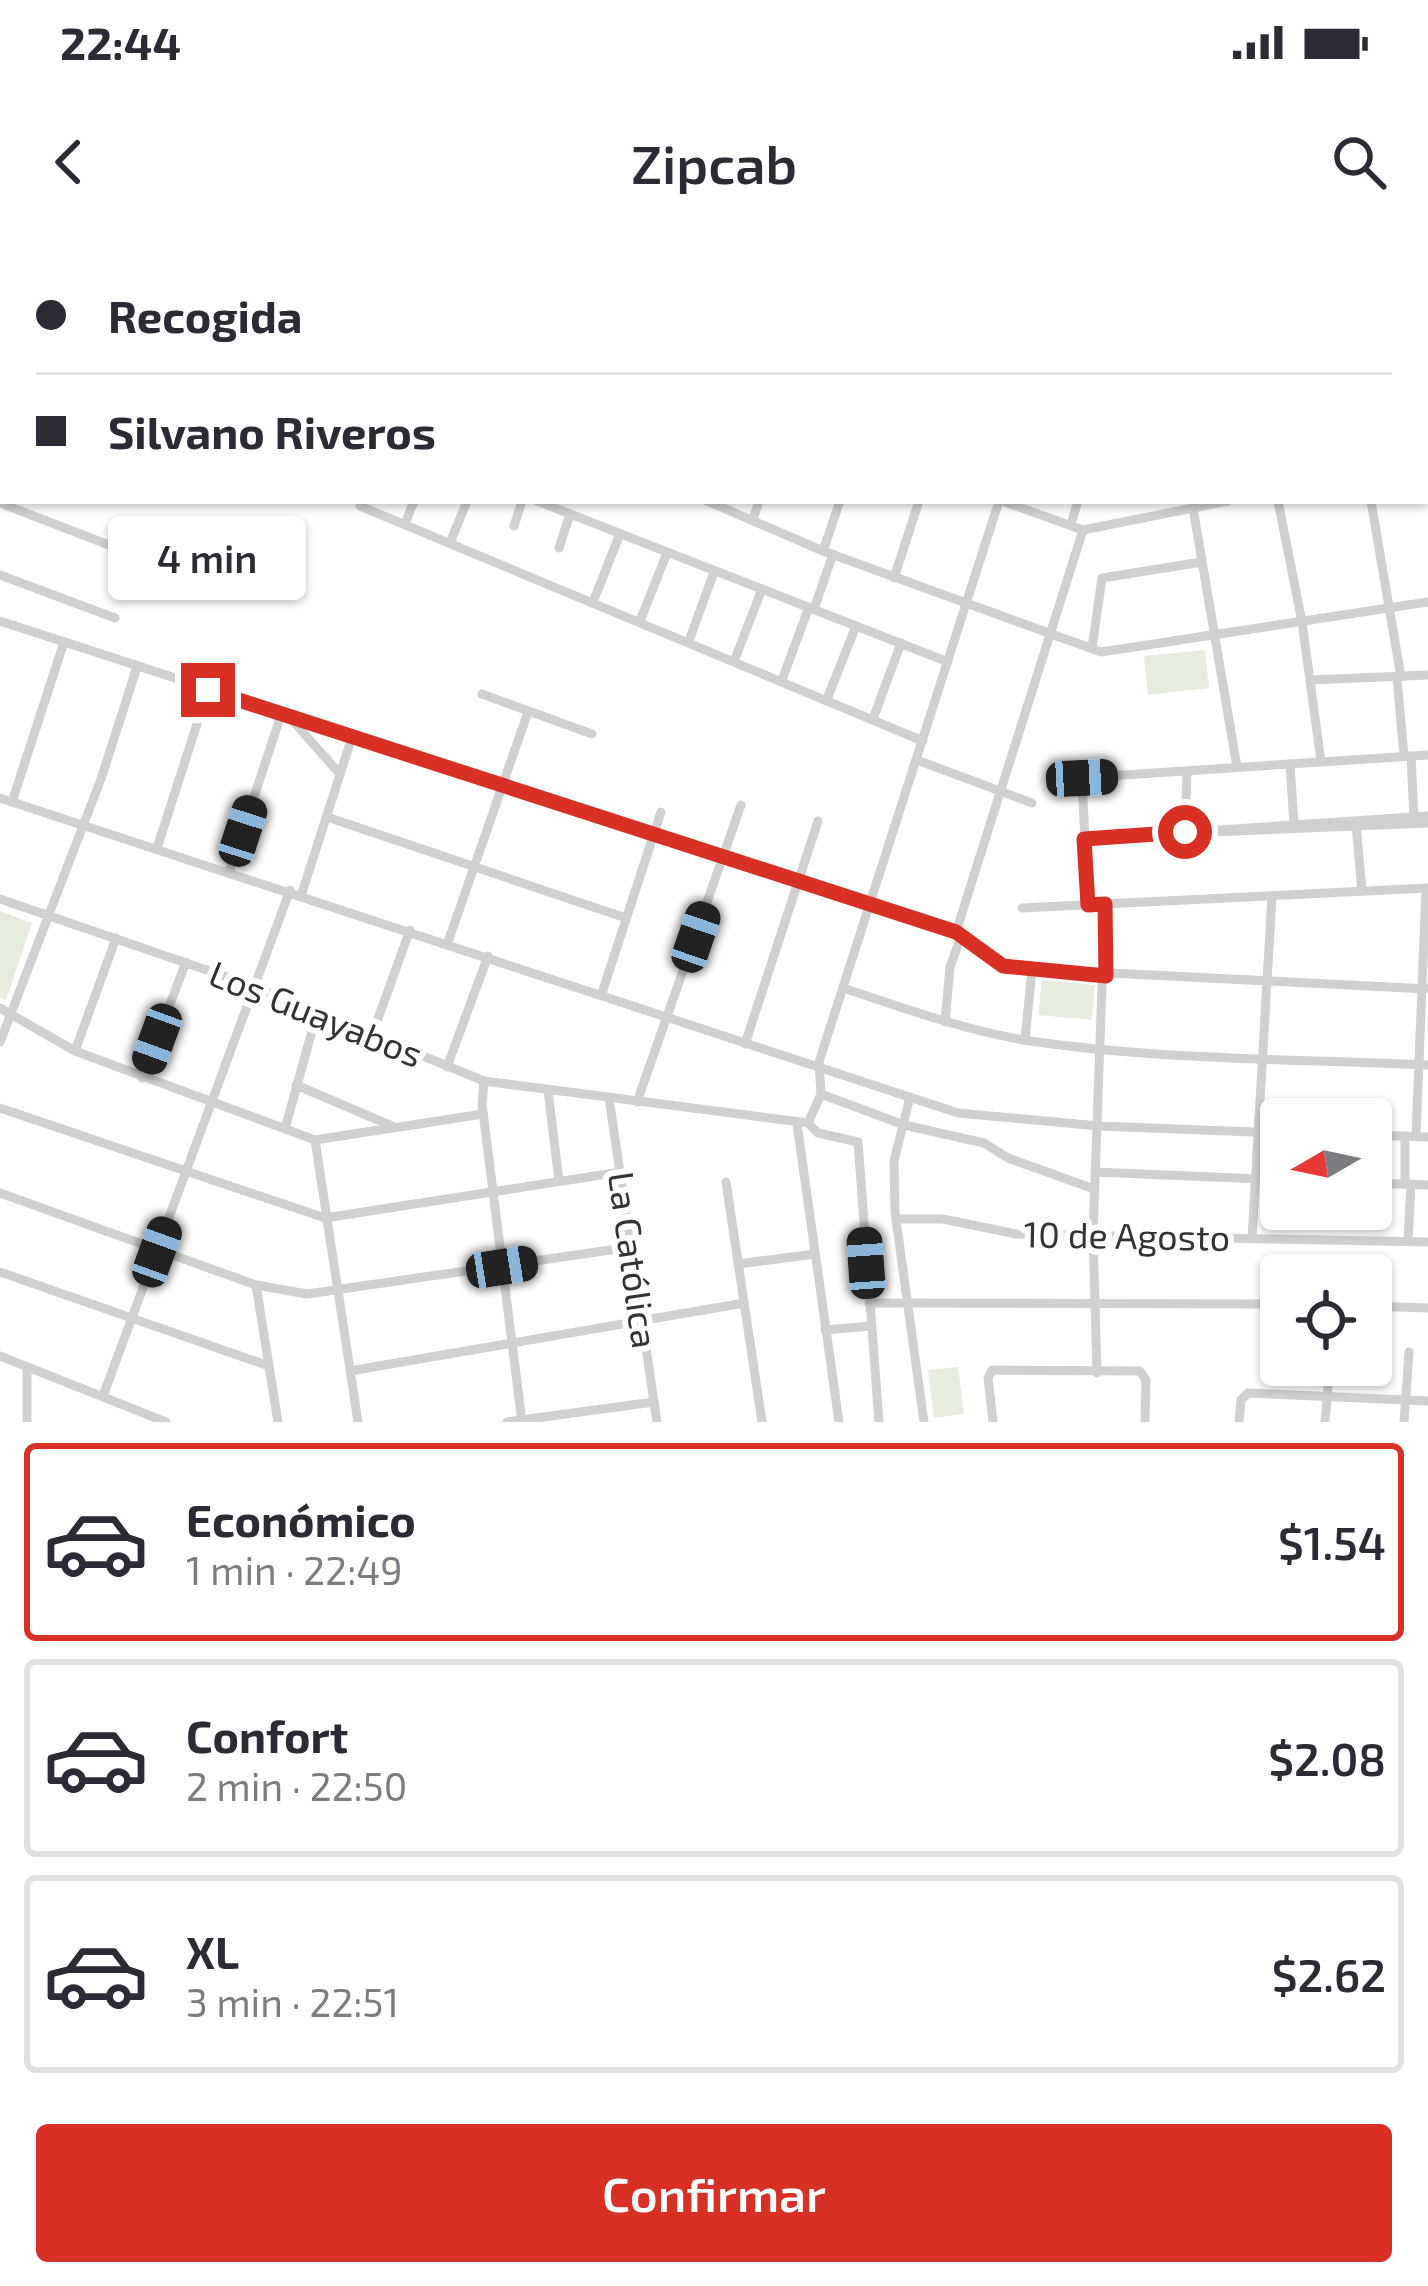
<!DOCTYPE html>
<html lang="es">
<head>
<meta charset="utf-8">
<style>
  body { margin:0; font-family:"Exo 2",sans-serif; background:#f2f2f3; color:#2b2b33; height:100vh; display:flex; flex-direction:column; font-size:45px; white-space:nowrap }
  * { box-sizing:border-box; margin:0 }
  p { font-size:39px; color:#7c7c81 }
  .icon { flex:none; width:66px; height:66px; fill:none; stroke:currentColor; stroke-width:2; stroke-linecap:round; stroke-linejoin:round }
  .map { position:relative; height:1182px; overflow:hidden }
  .sheet { display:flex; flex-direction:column; background:#fff; flex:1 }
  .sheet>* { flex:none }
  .banner { position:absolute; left:0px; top:0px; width:1428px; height:264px; box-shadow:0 3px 9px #0004; display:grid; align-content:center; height:264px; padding:0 36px; background:#fff }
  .needle { width:78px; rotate:261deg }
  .controls { position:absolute; left:1260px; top:858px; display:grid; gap:24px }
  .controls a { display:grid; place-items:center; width:132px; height:132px; border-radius:12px; background:#fff; box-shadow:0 3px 9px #0004; font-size:60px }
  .end { position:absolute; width:54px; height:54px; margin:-27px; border:15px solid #d93025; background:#fff; box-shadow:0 0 0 6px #fff }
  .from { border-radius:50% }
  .bubble { position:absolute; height:84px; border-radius:12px; background:#fff; box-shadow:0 3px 9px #0004; font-size:39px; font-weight:600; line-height:84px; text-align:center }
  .car { position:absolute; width:36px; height:72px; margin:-36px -18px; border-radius:15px; box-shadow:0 0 9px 3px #0007; background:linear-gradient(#222 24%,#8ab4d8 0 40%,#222 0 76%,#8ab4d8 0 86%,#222 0) }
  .banner b { display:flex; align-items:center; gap:42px; height:114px; font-size:45px }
  .banner b+b { border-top:3px solid #e1e1e2 }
  .banner i { width:30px; height:30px; background:#2b2b33 }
  ul { padding:21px 0 0; list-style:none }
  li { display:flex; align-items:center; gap:36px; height:198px; margin:0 24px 18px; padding:0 12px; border:6px solid #e1e1e2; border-radius:12px }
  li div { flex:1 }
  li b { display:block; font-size:45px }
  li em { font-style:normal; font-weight:600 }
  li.active { border-color:#d93025 }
  li>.icon { width:108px; height:108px; stroke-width:1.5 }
  .cta { display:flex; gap:24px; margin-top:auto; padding:24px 36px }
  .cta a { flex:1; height:138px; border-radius:12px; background:#d93025; color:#fff; font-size:48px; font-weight:600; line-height:138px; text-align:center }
  .status { display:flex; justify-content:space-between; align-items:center; height:84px; padding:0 60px; background:#fff; direction:ltr }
  .status svg { height:33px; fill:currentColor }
  header { display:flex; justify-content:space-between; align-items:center; height:156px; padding:0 36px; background:#fff; font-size:54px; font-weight:600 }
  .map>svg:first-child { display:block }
</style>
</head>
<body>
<div class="status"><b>22:44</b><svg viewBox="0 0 49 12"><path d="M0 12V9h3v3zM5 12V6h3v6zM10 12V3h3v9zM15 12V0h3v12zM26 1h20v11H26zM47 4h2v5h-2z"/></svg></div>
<header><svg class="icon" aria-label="back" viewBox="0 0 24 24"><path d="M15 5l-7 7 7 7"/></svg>Zipcab<svg class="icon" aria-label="search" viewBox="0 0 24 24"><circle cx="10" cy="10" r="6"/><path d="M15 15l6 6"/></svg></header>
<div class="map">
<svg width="1428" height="1182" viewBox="0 0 1428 1182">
  <rect width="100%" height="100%" fill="#fff"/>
  <g fill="#e6ecdf">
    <path d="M1205,410L1209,448L1148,455L1144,416Z"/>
    <path d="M0,671L32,683L6,760L0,758Z"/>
    <path d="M1042,740L1095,745L1092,780L1038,775Z"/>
    <path d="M958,1127L964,1174L934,1178L928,1130Z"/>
  </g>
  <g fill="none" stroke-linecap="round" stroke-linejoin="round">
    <g stroke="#d0d0d0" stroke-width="9">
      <path d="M39,0L46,3"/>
      <path d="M280,0L289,3"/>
      <path d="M475,0L484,3"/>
      <path d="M688,0L698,3"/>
      <path d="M1033,0L1034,3"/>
      <path d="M433,3L434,0"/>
      <path d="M1071,3L1072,0"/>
      <path d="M1425,10L1428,8"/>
      <path d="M1425,77L1428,75"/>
      <path d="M1425,112L1428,122"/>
      <path d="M1425,224H1428"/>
      <path d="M537,261L948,422"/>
      <path d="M707,261L823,311L1101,412L1428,362"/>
      <path d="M1002,261L1083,290L1228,261"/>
      <path d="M1278,261L1302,382L1321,521"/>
      <path d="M1371,261L1401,437"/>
      <path d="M0,263L127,312"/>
      <path d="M360,266L923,501"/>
      <path d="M1193,268L1237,527"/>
      <path d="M753,279L759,261"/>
      <path d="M405,284L414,261"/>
      <path d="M1071,284L1078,261"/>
      <path d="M514,286L522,261"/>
      <path d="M450,303L467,261"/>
      <path d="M559,308L570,274"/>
      <path d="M823,311L840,261"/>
      <path d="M0,335L115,378"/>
      <path d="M894,338L919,261"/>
      <path d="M593,362L620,294"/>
      <path d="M814,369L833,314"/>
      <path d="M0,381L956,692L994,721L1032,729L1428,749"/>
      <path d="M640,381L667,313"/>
      <path d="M689,401L714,332"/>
      <path d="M1092,408L1102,338L1202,322"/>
      <path d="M735,419L762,349"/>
      <path d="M1397,438L1404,516"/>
      <path d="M782,440L809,367"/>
      <path d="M1310,440L1428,435"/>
      <path d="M482,454L592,494"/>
      <path d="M827,459L856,386"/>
      <path d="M873,479L901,403"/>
      <path d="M292,480L340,534"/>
      <path d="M1411,516L1414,578"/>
      <path d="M917,520L1032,563"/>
      <path d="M1290,524L1294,584"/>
      <path d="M1082,538L1088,665"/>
      <path d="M1062,539L1428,515"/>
      <path d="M0,558L958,873L1099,886L1281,893"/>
      <path d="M12,562L64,402"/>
      <path d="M327,577L626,678"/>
      <path d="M1356,584L1362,651"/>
      <path d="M1185,593L1187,532"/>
      <path d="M1187,593L1428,583"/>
      <path d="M1084,599L1428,576"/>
      <path d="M157,608L208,450"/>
      <path d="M230,630L281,475"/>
      <path d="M302,653L352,497"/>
      <path d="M0,659L253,746L484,841L808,883L821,854L819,822L999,261"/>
      <path d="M1022,668L1428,648"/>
      <path d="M956,692L1083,290"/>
      <path d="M448,702L528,472"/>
      <path d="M843,748C904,768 966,791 1030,801C1161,820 1296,819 1428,825"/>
      <path d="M602,753L661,572"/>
      <path d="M0,768L75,811L315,900L483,874"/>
      <path d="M945,782L950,727L961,696"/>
      <path d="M372,795L410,690"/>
      <path d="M1025,800L1032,729"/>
      <path d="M0,802L101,539L137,427"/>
      <path d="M745,804L818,581"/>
      <path d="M75,811L116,698"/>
      <path d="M447,827L488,716"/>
      <path d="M142,838L186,722"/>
      <path d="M484,841L482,864L522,1182"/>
      <path d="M296,845L392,886"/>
      <path d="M548,850L559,941"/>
      <path d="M821,854L904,885L984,903L1008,918L1094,949"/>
      <path d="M910,857L894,921L895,972L924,1182"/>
      <path d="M609,858L657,1182"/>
      <path d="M637,862L741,565"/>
      <path d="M0,868L325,978L620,932"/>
      <path d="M808,883L818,893L858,902L879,1182"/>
      <path d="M797,884L839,1182"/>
      <path d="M286,885L317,773"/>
      <path d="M1371,895L1428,897"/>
      <path d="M1405,896V944"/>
      <path d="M1416,896L1426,648"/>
      <path d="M315,900L358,1182"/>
      <path d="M1095,932L1281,940"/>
      <path d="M726,942L762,1182"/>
      <path d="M1371,943L1428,945"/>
      <path d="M0,953L256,1045L307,1054L631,1007"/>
      <path d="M900,979H943L1016,994L1428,1002"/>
      <path d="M1252,998L1272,656"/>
      <path d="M1408,1001L1411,944"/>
      <path d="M738,1024L815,1014"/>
      <path d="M0,1032L269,1126"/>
      <path d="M256,1045L278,1182"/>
      <path d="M869,1063L1281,1064"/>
      <path d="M1371,1066L1428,1068"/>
      <path d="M825,1090L871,1086"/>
      <path d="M0,1116L166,1182"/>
      <path d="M350,1131L744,1063"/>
      <path d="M1097,1133L1093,994L1105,664"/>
      <path d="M103,1156L290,650"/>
      <path d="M27,1182V1127"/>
      <path d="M507,1182L654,1162"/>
      <path d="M993,1182L988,1138L992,1130L1140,1131L1146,1140L1145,1182"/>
      <path d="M1239,1182L1241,1160L1248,1153L1428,1161"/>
      <path d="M1325,1182L1330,1125"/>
      <path d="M1404,1182L1409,1112"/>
    </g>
  </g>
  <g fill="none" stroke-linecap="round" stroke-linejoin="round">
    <path stroke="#d93025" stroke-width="15" d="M208,450L956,692L1003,726L1106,736L1105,664L1088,665L1084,599L1185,592"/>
  </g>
  <g text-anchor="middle" stroke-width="12" stroke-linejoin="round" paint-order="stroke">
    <g font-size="36" fill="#333" stroke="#fff">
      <text transform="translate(316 774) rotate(22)" y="13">Los Guayabos</text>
      <text transform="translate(1127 996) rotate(1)" y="13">10 de Agosto</text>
      <text transform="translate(633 1020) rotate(82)" y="13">La Católica</text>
    </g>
  </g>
</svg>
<div class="controls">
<a><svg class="needle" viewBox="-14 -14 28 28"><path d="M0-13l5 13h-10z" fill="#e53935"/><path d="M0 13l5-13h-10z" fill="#7c7c81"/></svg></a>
<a><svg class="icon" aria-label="locate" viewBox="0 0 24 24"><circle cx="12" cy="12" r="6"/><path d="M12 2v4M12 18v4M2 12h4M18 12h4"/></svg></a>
</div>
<i class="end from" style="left:1185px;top:592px"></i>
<i class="end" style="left:208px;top:450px"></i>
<div class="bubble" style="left:108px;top:276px;width:198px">4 min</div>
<i class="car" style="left:1082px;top:538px;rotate:87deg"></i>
<i class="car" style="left:243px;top:591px;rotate:18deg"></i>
<i class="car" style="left:696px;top:697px;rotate:19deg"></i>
<i class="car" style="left:157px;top:799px;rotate:200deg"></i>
<i class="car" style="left:157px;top:1012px;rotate:20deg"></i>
<i class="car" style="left:866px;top:1023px;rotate:356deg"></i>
<i class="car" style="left:502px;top:1027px;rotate:81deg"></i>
<div class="banner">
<b><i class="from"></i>Recogida</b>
<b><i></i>Silvano Riveros</b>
</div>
</div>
<section class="sheet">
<ul>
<li class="active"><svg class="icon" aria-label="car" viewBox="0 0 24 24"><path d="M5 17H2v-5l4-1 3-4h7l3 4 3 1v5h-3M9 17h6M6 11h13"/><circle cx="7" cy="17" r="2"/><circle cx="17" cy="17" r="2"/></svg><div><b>Económico</b><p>1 min · 22:49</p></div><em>$1.54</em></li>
<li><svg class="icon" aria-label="car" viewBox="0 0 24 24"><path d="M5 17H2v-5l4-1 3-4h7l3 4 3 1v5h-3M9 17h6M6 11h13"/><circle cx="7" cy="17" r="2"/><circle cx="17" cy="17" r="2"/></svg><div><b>Confort</b><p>2 min · 22:50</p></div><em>$2.08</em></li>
<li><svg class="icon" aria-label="car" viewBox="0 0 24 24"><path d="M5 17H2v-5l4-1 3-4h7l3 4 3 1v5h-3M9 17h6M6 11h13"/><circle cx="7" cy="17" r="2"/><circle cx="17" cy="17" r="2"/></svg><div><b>XL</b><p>3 min · 22:51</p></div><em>$2.62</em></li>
</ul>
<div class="cta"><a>Confirmar</a></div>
</section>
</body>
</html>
